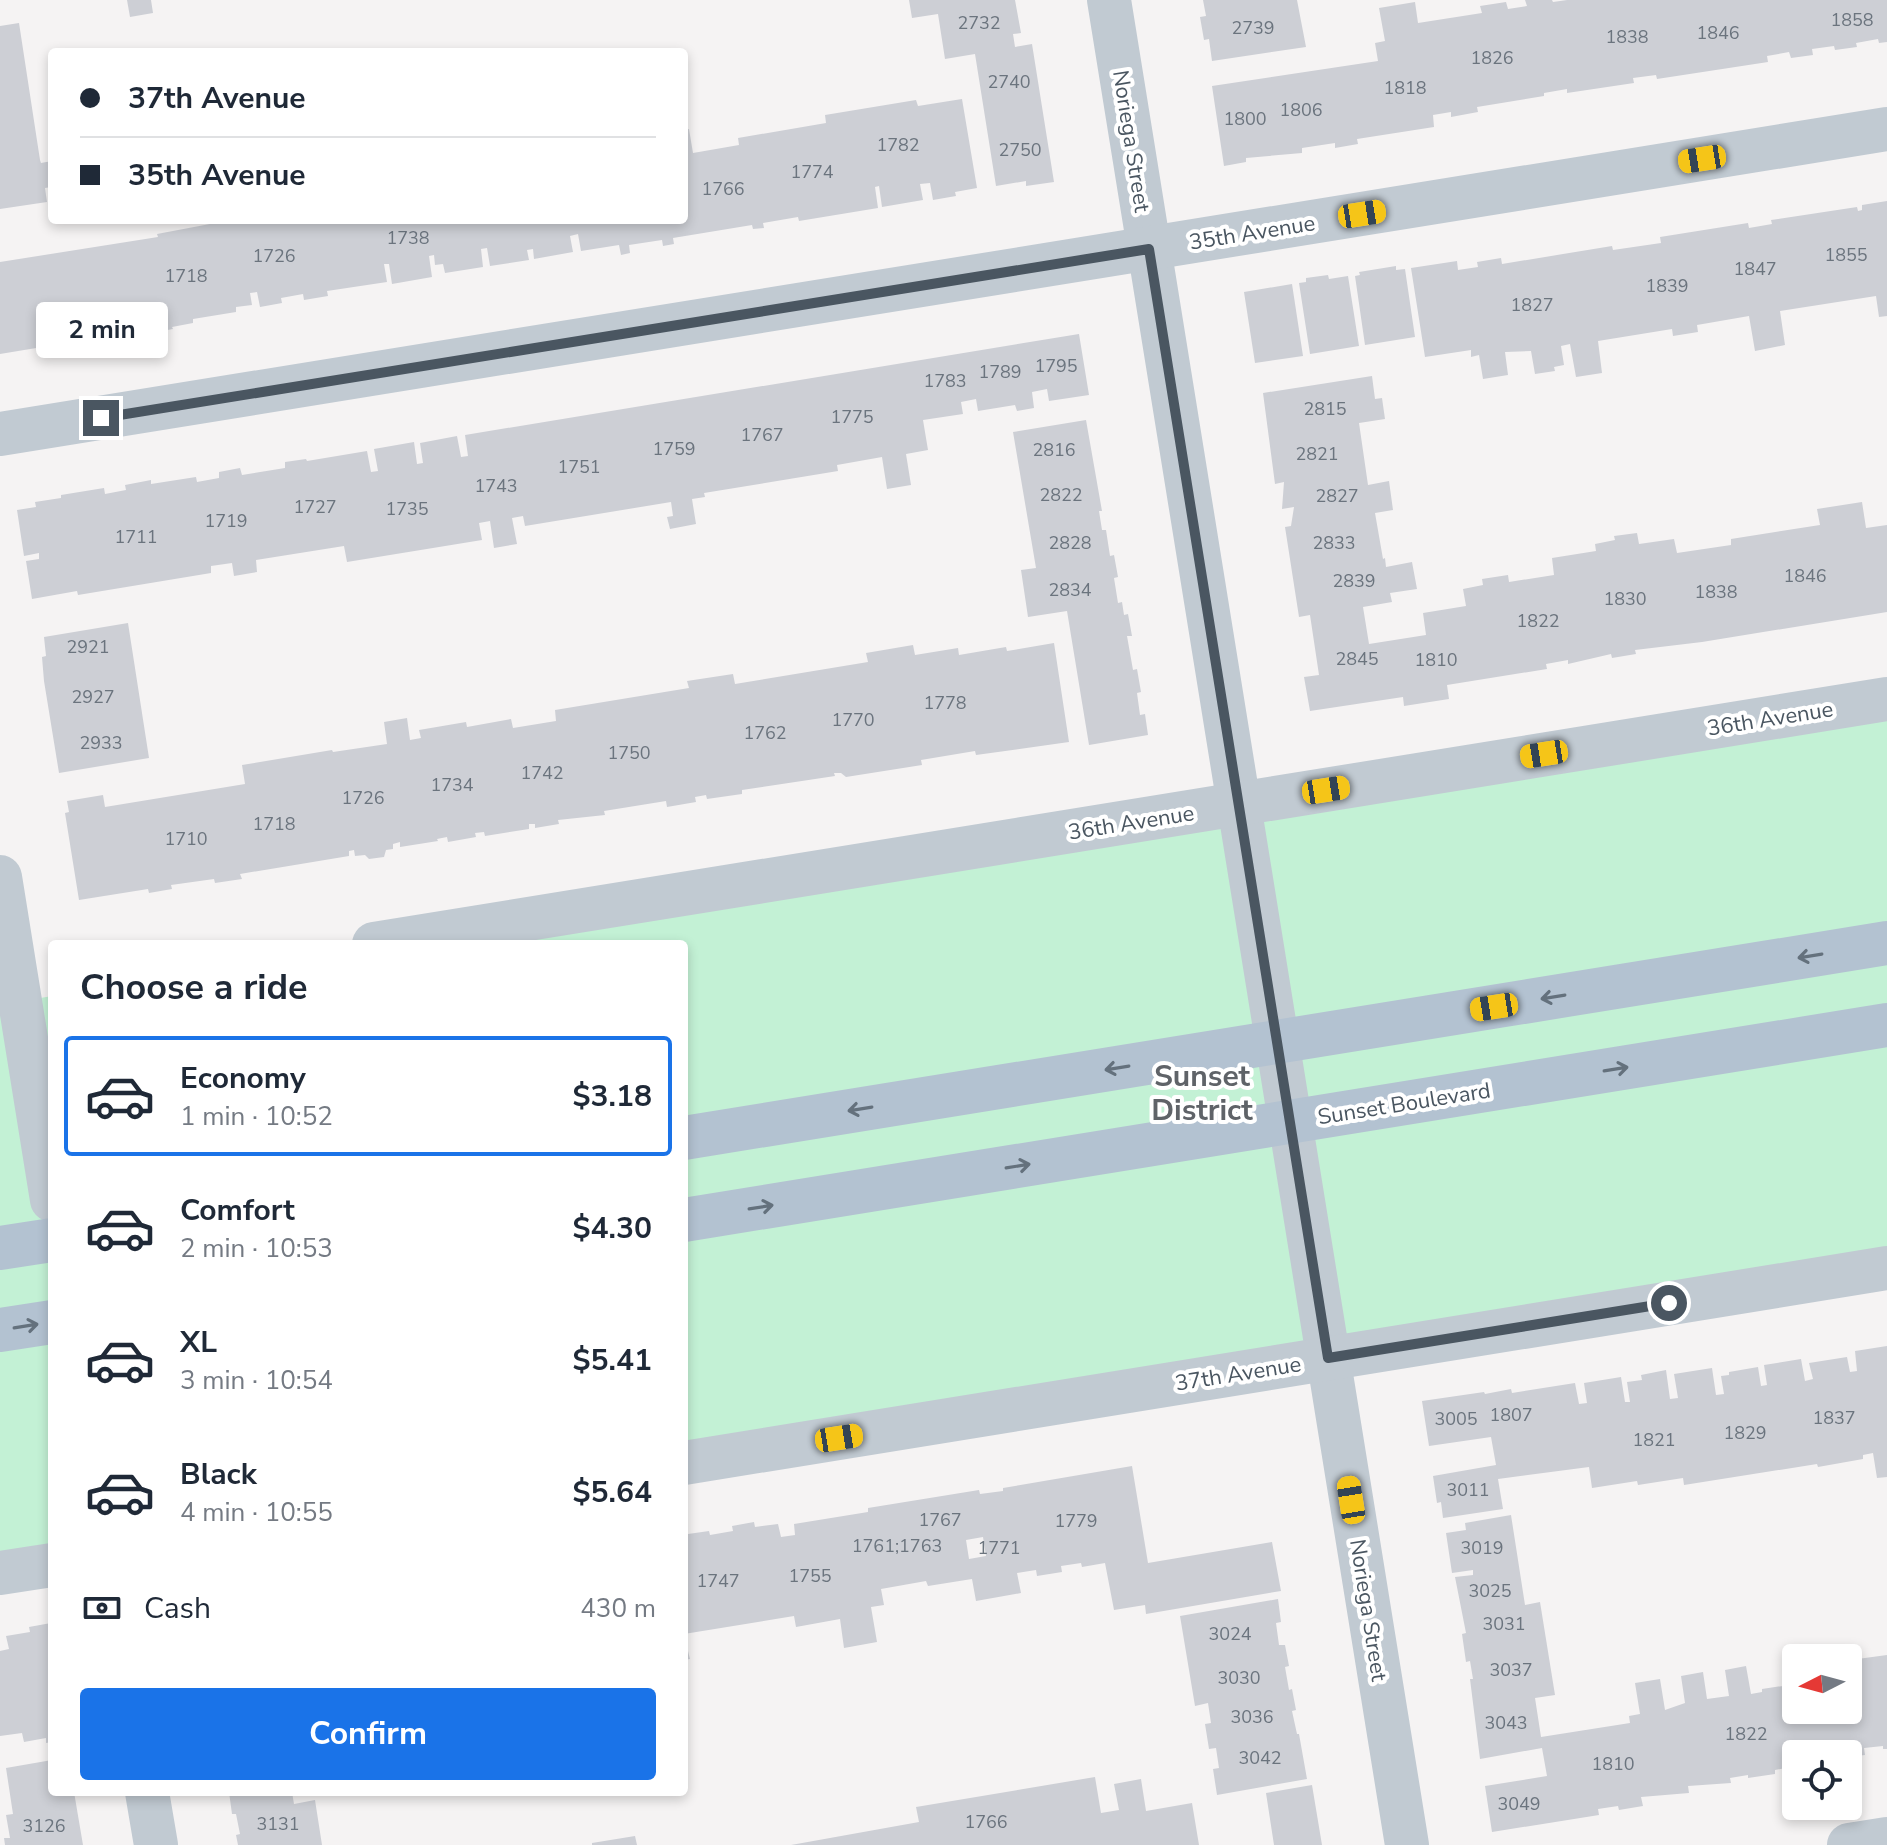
<!DOCTYPE html>
<html lang="en">
<head>
<meta charset="utf-8">
<style>
  body { margin:0; font-family:"Nunito Sans",sans-serif; background:#f6f6f7; color:#1f2937; height:100vh; display:flex; flex-direction:column; font-size:30px; white-space:nowrap }
  * { box-sizing:border-box; margin:0 }
  p { font-size:26px; color:#747a83 }
  .icon { flex:none; width:44px; height:44px; fill:none; stroke:currentColor; stroke-width:2; stroke-linecap:round; stroke-linejoin:round }
  .map { position:relative; flex:1; overflow:hidden }
  .panel { position:absolute; left:48px; top:940px; width:640px; height:856px; display:flex; flex-direction:column; background:#fff; border-radius:8px; box-shadow:0 4px 12px #0003 }
  .panel>* { flex:none }
  .guide { position:absolute; left:48px; top:48px; width:640px; height:176px; border-radius:8px; box-shadow:0 4px 12px #0003; display:grid; align-content:center; height:176px; padding:0 32px; background:#fff }
  .needle { width:52px; rotate:264deg }
  .controls { position:absolute; left:1782px; top:1644px; display:grid; gap:16px }
  .controls a { display:grid; place-items:center; width:80px; height:80px; border-radius:8px; background:#fff; box-shadow:0 4px 12px #0003; font-size:40px }
  .end { position:absolute; width:36px; height:36px; margin:-18px; border:10px solid #4a5661; background:#fff; box-shadow:0 0 0 4px #fff }
  .from { border-radius:50% }
  .bubble { position:absolute; height:56px; border-radius:8px; background:#fff; box-shadow:0 4px 12px #0003; font-size:26px; font-weight:700; line-height:56px; text-align:center }
  .car { position:absolute; width:24px; height:48px; margin:-24px -12px; border-radius:10px; box-shadow:0 0 6px 2px #0007; background:linear-gradient(#f5c518 24%,#345 0 40%,#f5c518 0 76%,#345 0 86%,#f5c518 0) }
  .guide b { display:flex; align-items:center; gap:28px; height:76px; font-size:30px }
  .guide b+b { border-top:2px solid #e0e1e3 }
  .guide i { width:20px; height:20px; background:#1f2937 }
  ul { padding:0; list-style:none }
  li { display:flex; align-items:center; gap:24px; height:120px; margin:0 16px 12px; padding:0 16px; border:4px solid transparent; border-radius:8px }
  li div { flex:1 }
  li b { display:block; font-size:30px }
  li em { font-style:normal; font-weight:700 }
  li.selected { border-color:#1a73e8 }
  li>.icon { width:72px; height:72px; stroke-width:1.5 }
  h2 { padding:0 32px; font-size:36px; line-height:96px }
  .pay { display:flex; align-items:center; gap:20px; height:88px; padding:0 32px; font-size:30px }
  .pay p { margin-inline-start:auto }
  .button { display:flex; gap:16px; margin-top:auto; padding:16px 32px }
  .button a { flex:1; height:92px; border-radius:8px; background:#1a73e8; color:#fff; font-size:32px; font-weight:700; line-height:92px; text-align:center }
  .map>svg:first-child { display:block }
</style>
</head>
<body>
<div class="map">
<svg width="1887" height="1845" viewBox="0 0 1887 1845">
  <rect width="100%" height="100%" fill="#f5f3f3"/>
  <g fill="#c3f1d5">
    <path d="M1887,699V1268L684,1463V944H375Z"/>
    <path d="M52,996V1565L0,1573V1005Z"/>
  </g>
  <g fill="#cdcfd5" fill-rule="evenodd">
    <path d="M127,0H151L153,13L130,17Z"/>
    <path d="M909,0H1015L1021,33L1013,34L1015,47L1032,44L1054,182L1026,186V181L996,186L975,54L945,59L938,14L912,18Z"/>
    <path d="M1203,0H1297L1306,47L1212,61L1209,39L1204,40L1200,17L1206,16Z"/>
    <path d="M1525,0H1552L1553,2L1567,0H1887V42L1879,43L1878,39L1856,43L1857,47L1835,50L1834,46L1812,49L1813,55L1791,58L1789,52L1767,56L1768,62L1657,79L1656,75L1633,78L1634,83L1567,93V89L1544,93V96L1477,107L1478,112L1451,117V112L1433,115L1434,127L1357,139L1358,144L1335,148V143L1302,148V153L1246,158V162L1224,166L1212,86L1378,61L1375,43L1385,41L1379,8L1415,2L1418,23L1482,13L1480,6L1506,2L1508,9L1527,6Z"/>
    <path d="M19,23L40,160L41,163L52,161V187L45,188L47,202L0,209V26Z"/>
    <path d="M962,99L977,188L955,192L956,196L933,200L930,183L920,184L923,200L882,207L879,186L875,187L878,208L799,221L798,217L763,223L764,228L753,229L752,225L673,238L674,244L663,246L662,240L629,245L630,253L621,255L619,245L581,251L578,234L570,236L573,252L534,259L533,249L527,250L529,260L490,266L487,248L481,249L483,267L445,273L443,264L435,265L434,255L429,256L432,277L392,284L389,264H384L387,282L327,291L328,296L304,300L303,294L281,298L282,303L260,307L257,292L250,293L252,305L236,307V312L193,319V323L172,327L173,329L145,334V330L0,354V262L158,237L157,234L231,220H684V130L689,129L693,153L739,145L738,138L826,123L825,115L916,100L918,106Z"/>
    <path d="M1887,201V316L1879,317L1876,296L1780,311L1785,345L1755,351L1749,316L1697,325L1698,332L1673,336L1672,329L1598,341L1602,373L1576,377L1570,344L1561,346L1564,365L1554,367L1555,371L1535,374L1531,351L1505,352L1508,375L1483,379L1479,355L1471,357V350L1425,357L1411,268L1457,261L1458,270L1478,267L1477,262L1501,258L1502,264L1612,246L1613,250L1661,243L1660,237L1748,223L1749,228L1772,224L1771,220L1857,207L1858,211L1862,210V205Z"/>
    <path d="M1396,266V270L1405,269L1415,337L1365,345L1355,276L1360,275L1359,272Z"/>
    <path d="M1328,275L1329,279L1348,276L1359,346L1310,354L1299,283L1306,282V278Z"/>
    <path d="M1292,284L1303,356L1255,363L1244,292Z"/>
    <path d="M1079,334L1089,395L1049,401L1047,389L1032,392L1034,408L1017,411L1015,405L978,411L976,399L961,402L963,414L923,420L928,450L906,454L911,485L887,489L882,457L837,465L838,471L704,493L705,497L692,499L696,524L670,529L667,517L673,516L671,502L525,526L523,516L512,518L517,544L494,548L490,521L479,523L482,540L347,562L344,546L256,560L257,572L234,576L232,563L211,566V573L78,595L77,591L32,599L26,561L39,559V553L24,556L17,510L36,507L35,502L61,498V495L104,488L105,494L126,490L125,485L151,480V484L196,477L197,482L219,478V472L240,468L242,475L285,468V462L306,459L307,461L367,451L371,472L378,471L374,449L414,442L417,464L423,463L420,443L457,436L461,457L468,456L465,435Z"/>
    <path d="M1372,376L1375,399L1382,398L1385,419L1359,423L1368,485L1389,481L1393,510L1375,513L1383,559L1385,558L1386,567L1412,562L1417,589L1390,593L1392,602L1363,607L1369,644L1426,635L1423,613L1466,606L1463,589L1483,585L1482,579L1508,575L1509,582L1554,575L1552,558L1596,551L1595,544L1615,540L1614,536L1637,533L1639,544L1674,539L1677,553L1731,545V539L1820,525L1817,509L1862,502L1866,528L1887,525V612L1702,642L1635,650L1636,654L1612,658L1611,654L1568,664V660L1546,664L1547,669L1447,685L1449,699L1404,706L1403,697L1310,711L1304,677L1319,675L1310,615L1299,617L1285,527L1291,526L1294,507L1282,509L1284,482L1275,484L1263,393Z"/>
    <path d="M1086,420L1102,511H1099L1102,530H1106L1110,556L1114,555L1118,577L1114,578L1118,603L1122,602L1124,615L1128,614L1132,636H1127L1133,670L1137,669L1141,692L1137,693L1140,715L1145,714L1148,735L1089,745L1067,611L1028,617L1021,570L1036,568L1013,432Z"/>
    <path d="M128,623L149,758L59,773L44,681L42,657L46,656L44,637Z"/>
    <path d="M1054,643L1069,742L976,755L975,751L921,760L922,765L846,777L841,773H834L835,776L742,790V794L707,799L706,795L695,797L696,802L667,807L666,801L604,811L605,815L558,820L559,824L535,828V824H529V829L485,836L484,832L475,833L476,837L448,842L447,837L437,839L438,841L400,847V842L393,844V849L386,850L384,857L369,859L365,855L355,856L354,850L349,851V856L240,874L242,879L215,883L214,879L171,885L172,889L149,893L148,889L79,900L65,813L69,812L67,801L103,795L105,807L245,784L242,765L332,750L333,752L387,744L384,722L407,718L410,740L421,738L419,730L466,722L467,727L511,719L513,728L556,721L555,710L689,688L687,681L733,674L735,684L868,662L866,653L913,645L915,655L958,648L959,655L1006,647L1007,651Z"/>
    <path d="M1887,1346V1477L1877,1478L1873,1453L1863,1455V1459L1818,1467L1817,1464L1684,1485L1683,1478L1638,1485L1637,1481L1592,1488L1589,1467L1498,1479L1503,1509L1443,1518L1441,1502L1437,1503L1433,1476L1496,1465L1491,1437L1429,1446L1422,1401L1484,1392L1485,1394L1511,1389L1512,1393L1575,1383L1579,1404L1587,1403L1584,1383L1621,1377L1625,1402H1630L1627,1382L1642,1380L1641,1375L1666,1370L1670,1399L1678,1398L1674,1374L1712,1368L1716,1395L1724,1394L1721,1376L1729,1375V1372L1758,1367L1761,1386L1767,1385L1764,1365L1801,1359L1805,1381L1813,1379L1809,1363L1847,1357L1850,1372L1857,1371L1855,1351Z"/>
    <path d="M1132,1466L1148,1563L1272,1542L1281,1591L1146,1614L1145,1605L1114,1610L1105,1563L1082,1567L1081,1563L1061,1566L1062,1572L1037,1576L1036,1570L1017,1573L1021,1593L976,1601L972,1579L928,1586L926,1581L881,1589L884,1605L871,1607L877,1642L844,1648L840,1619L796,1627L794,1616L684,1634V1539H688V1534L709,1531L710,1535L733,1531L732,1526L754,1522L755,1527L778,1524L781,1537L795,1535L794,1524L868,1512V1508L979,1490L980,1494L1003,1491V1488ZM983,1537L986,1556L969,1559L966,1540Z"/>
    <path d="M1511,1515L1525,1605L1540,1602L1555,1695L1535,1698L1541,1737L1630,1723L1629,1716L1640,1714L1635,1683L1660,1679L1665,1710L1685,1703L1681,1676L1703,1672L1707,1699L1729,1696L1725,1670L1746,1666L1751,1694L1762,1692V1689L1796,1684V1710H1848L1850,1660L1887,1655V1749H1883V1746L1864,1748L1865,1755L1848,1757V1754H1796V1766L1775,1770V1774L1748,1778V1775L1730,1778L1731,1783L1688,1786L1689,1793L1641,1797L1643,1806L1619,1810L1618,1806L1598,1809L1599,1815L1492,1832L1485,1786L1547,1776L1542,1748L1480,1759L1470,1679H1473L1470,1661L1466,1662L1462,1634L1466,1633L1455,1577L1473,1575V1570L1452,1573L1446,1533L1466,1530L1465,1523Z"/>
    <path d="M1278,1599L1281,1622L1276,1623L1279,1645H1285L1289,1666L1285,1667L1289,1690L1292,1689L1296,1710L1292,1711L1297,1734H1299L1307,1779L1217,1795L1213,1769L1219,1768L1216,1748L1209,1749L1205,1724L1211,1723L1208,1703L1195,1706L1180,1616Z"/>
    <path d="M51,1623L52,1742L46,1743V1738L24,1742L22,1733L0,1736V1651L9,1649L6,1636L30,1632L29,1627Z"/>
    <path d="M684,1635L690,1659L684,1660Z"/>
    <path d="M52,1760V1792H74L83,1845H5L4,1838H10L6,1815L13,1814L6,1768Z"/>
    <path d="M1095,1777L1101,1813L1119,1810L1114,1784L1141,1779L1146,1811L1192,1803L1199,1845H791L919,1822L916,1807Z"/>
    <path d="M1312,1785L1322,1845H1274L1266,1793Z"/>
    <path d="M229,1792H292L294,1804L315,1800L322,1845H238L236,1835L240,1834L236,1814H232Z"/>
    <path d="M635,1836L637,1845H592V1843Z"/>
  </g>
  <g fill="none" stroke-linecap="round" stroke-linejoin="round">
    <g stroke="#c1cad2" stroke-width="44">
      <path d="M1109,0L1407,1845"/>
      <path d="M0,434L1887,129"/>
      <path d="M0,877L52,1200"/>
      <path d="M374,944L1887,699"/>
      <path d="M684,1463L1887,1268"/>
      <path d="M0,1573L52,1565"/>
      <path d="M147,1792L156,1845"/>
      <path d="M1849,1845L1887,1839"/>
    </g>
    <g stroke="#b3c2d1" stroke-width="44">
      <path d="M684,1138L1887,943"/>
      <path d="M684,1220L1887,1025"/>
      <path d="M0,1248L52,1240"/>
      <path d="M0,1330L52,1322"/>
    </g>
  </g>
  <defs><path id="oneway-shaft" d="M-6 0H5M1.5-3L5.5 0L1.5 3" fill="none" stroke-width="1.6" stroke-linecap="round" stroke-linejoin="round" transform="scale(2)"/></defs>
  <g stroke="#64717d">
    <use href="#oneway-shaft" transform="translate(1810 956) rotate(171)"/>
    <use href="#oneway-shaft" transform="translate(1553 997) rotate(171)"/>
    <use href="#oneway-shaft" transform="translate(1117 1068) rotate(171)"/>
    <use href="#oneway-shaft" transform="translate(1616 1069) rotate(-9)"/>
    <use href="#oneway-shaft" transform="translate(860 1109) rotate(171)"/>
    <use href="#oneway-shaft" transform="translate(1018 1166) rotate(-9)"/>
    <use href="#oneway-shaft" transform="translate(761 1207) rotate(-9)"/>
    <use href="#oneway-shaft" transform="translate(26 1326) rotate(-9)"/>
  </g>
  <g fill="none" stroke-linecap="round" stroke-linejoin="round">
    <path stroke="#4a5661" stroke-width="10" d="M101,418L1149,249L1328,1358L1669,1303"/>
  </g>
  <g text-anchor="middle" stroke-width="8" stroke-linejoin="round" paint-order="stroke">
    <g font-size="18" fill="#6b747e">
      <text x="1852" y="26">1858</text>
      <text x="979" y="29">2732</text>
      <text x="1253" y="34">2739</text>
      <text x="1718" y="39">1846</text>
      <text x="1627" y="43">1838</text>
      <text x="1492" y="64">1826</text>
      <text x="1009" y="88">2740</text>
      <text x="1405" y="94">1818</text>
      <text x="1301" y="116">1806</text>
      <text x="1245" y="125">1800</text>
      <text x="898" y="151">1782</text>
      <text x="1020" y="156">2750</text>
      <text x="812" y="178">1774</text>
      <text x="723" y="195">1766</text>
      <text x="408" y="244">1738</text>
      <text x="1846" y="261">1855</text>
      <text x="274" y="262">1726</text>
      <text x="1755" y="275">1847</text>
      <text x="186" y="282">1718</text>
      <text x="1667" y="292">1839</text>
      <text x="1532" y="311">1827</text>
      <text x="1056" y="372">1795</text>
      <text x="1000" y="378">1789</text>
      <text x="945" y="387">1783</text>
      <text x="1325" y="415">2815</text>
      <text x="852" y="423">1775</text>
      <text x="762" y="441">1767</text>
      <text x="674" y="455">1759</text>
      <text x="1054" y="456">2816</text>
      <text x="1317" y="460">2821</text>
      <text x="579" y="473">1751</text>
      <text x="496" y="492">1743</text>
      <text x="1061" y="501">2822</text>
      <text x="1337" y="502">2827</text>
      <text x="315" y="513">1727</text>
      <text x="407" y="515">1735</text>
      <text x="226" y="527">1719</text>
      <text x="136" y="543">1711</text>
      <text x="1070" y="549">2828</text>
      <text x="1334" y="549">2833</text>
      <text x="1805" y="582">1846</text>
      <text x="1354" y="587">2839</text>
      <text x="1070" y="596">2834</text>
      <text x="1716" y="598">1838</text>
      <text x="1625" y="605">1830</text>
      <text x="1538" y="627">1822</text>
      <text x="88" y="653">2921</text>
      <text x="1357" y="665">2845</text>
      <text x="1436" y="666">1810</text>
      <text x="93" y="703">2927</text>
      <text x="945" y="709">1778</text>
      <text x="853" y="726">1770</text>
      <text x="765" y="739">1762</text>
      <text x="101" y="749">2933</text>
      <text x="629" y="759">1750</text>
      <text x="542" y="779">1742</text>
      <text x="452" y="791">1734</text>
      <text x="363" y="804">1726</text>
      <text x="274" y="830">1718</text>
      <text x="186" y="845">1710</text>
      <text x="1511" y="1421">1807</text>
      <text x="1834" y="1424">1837</text>
      <text x="1456" y="1425">3005</text>
      <text x="1745" y="1439">1829</text>
      <text x="1654" y="1446">1821</text>
      <text x="1468" y="1496">3011</text>
      <text x="940" y="1526">1767</text>
      <text x="1076" y="1527">1779</text>
      <text x="897" y="1552">1761;1763</text>
      <text x="999" y="1554">1771</text>
      <text x="1482" y="1554">3019</text>
      <text x="810" y="1582">1755</text>
      <text x="718" y="1587">1747</text>
      <text x="1490" y="1597">3025</text>
      <text x="1504" y="1630">3031</text>
      <text x="1230" y="1640">3024</text>
      <text x="1511" y="1676">3037</text>
      <text x="1239" y="1684">3030</text>
      <text x="1252" y="1723">3036</text>
      <text x="1506" y="1729">3043</text>
      <text x="1746" y="1740">1822</text>
      <text x="1260" y="1764">3042</text>
      <text x="1613" y="1770">1810</text>
      <text x="1519" y="1810">3049</text>
      <text x="986" y="1828">1766</text>
      <text x="278" y="1830">3131</text>
      <text x="44" y="1832">3126</text>
    </g>
    <g font-size="22" fill="#4a5661" stroke="#fff">
      <text transform="translate(1132 141) rotate(81)" y="8">Noriega Street</text>
      <text transform="translate(1252 232) rotate(-9)" y="8">35th Avenue</text>
      <text transform="translate(1770 718) rotate(-9)" y="8">36th Avenue</text>
      <text transform="translate(1131 822) rotate(-9)" y="8">36th Avenue</text>
      <text transform="translate(1404 1103) rotate(-9)" y="8">Sunset Boulevard</text>
      <text transform="translate(1238 1373) rotate(-9)" y="8">37th Avenue</text>
      <text transform="translate(1369 1610) rotate(81)" y="8">Noriega Street</text>
    </g>
    <g font-size="30" font-weight="bold" fill="#5f6368" stroke="#fff">
      <text x="1202" y="1086">Sunset<tspan x="1202" dy="34">District</tspan></text>
    </g>
  </g>
</svg>
<div class="controls">
<a><svg class="needle" viewBox="-14 -14 28 28"><path d="M0-13l5 13h-10z" fill="#e53935"/><path d="M0 13l5-13h-10z" fill="#747a83"/></svg></a>
<a><svg class="icon" aria-label="locate" viewBox="0 0 24 24"><circle cx="12" cy="12" r="6"/><path d="M12 2v4M12 18v4M2 12h4M18 12h4"/></svg></a>
</div>
<i class="end from" style="left:1669px;top:1303px"></i>
<i class="end" style="left:101px;top:418px"></i>
<div class="bubble" style="left:36px;top:302px;width:132px">2 min</div>
<i class="car" style="left:1702px;top:159px;rotate:261deg"></i>
<i class="car" style="left:1362px;top:214px;rotate:81deg"></i>
<i class="car" style="left:1544px;top:754px;rotate:261deg"></i>
<i class="car" style="left:1326px;top:790px;rotate:81deg"></i>
<i class="car" style="left:1494px;top:1007px;rotate:261deg"></i>
<i class="car" style="left:839px;top:1438px;rotate:81deg"></i>
<i class="car" style="left:1351px;top:1500px;rotate:351deg"></i>
<div class="guide">
<b><i class="from"></i>37th Avenue</b>
<b><i></i>35th Avenue</b>
</div>
<section class="panel">
<h2>Choose a ride</h2>
<ul>
<li class="selected"><svg class="icon" aria-label="car" viewBox="0 0 24 24"><path d="M5 17H2v-5l4-1 3-4h7l3 4 3 1v5h-3M9 17h6M6 11h13"/><circle cx="7" cy="17" r="2"/><circle cx="17" cy="17" r="2"/></svg><div><b>Economy</b><p>1 min · 10:52</p></div><em>$3.18</em></li>
<li><svg class="icon" aria-label="car" viewBox="0 0 24 24"><path d="M5 17H2v-5l4-1 3-4h7l3 4 3 1v5h-3M9 17h6M6 11h13"/><circle cx="7" cy="17" r="2"/><circle cx="17" cy="17" r="2"/></svg><div><b>Comfort</b><p>2 min · 10:53</p></div><em>$4.30</em></li>
<li><svg class="icon" aria-label="car" viewBox="0 0 24 24"><path d="M5 17H2v-5l4-1 3-4h7l3 4 3 1v5h-3M9 17h6M6 11h13"/><circle cx="7" cy="17" r="2"/><circle cx="17" cy="17" r="2"/></svg><div><b>XL</b><p>3 min · 10:54</p></div><em>$5.41</em></li>
<li><svg class="icon" aria-label="car" viewBox="0 0 24 24"><path d="M5 17H2v-5l4-1 3-4h7l3 4 3 1v5h-3M9 17h6M6 11h13"/><circle cx="7" cy="17" r="2"/><circle cx="17" cy="17" r="2"/></svg><div><b>Black</b><p>4 min · 10:55</p></div><em>$5.64</em></li>
</ul>
<div class="pay"><svg class="icon" aria-label="cash" viewBox="0 0 24 24"><path d="M3 7h18v10H3z"/><circle cx="12" cy="12" r="2"/></svg>Cash<p>430 m</p></div>
<div class="button"><a>Confirm</a></div>
</section>
</div>
</body>
</html>
